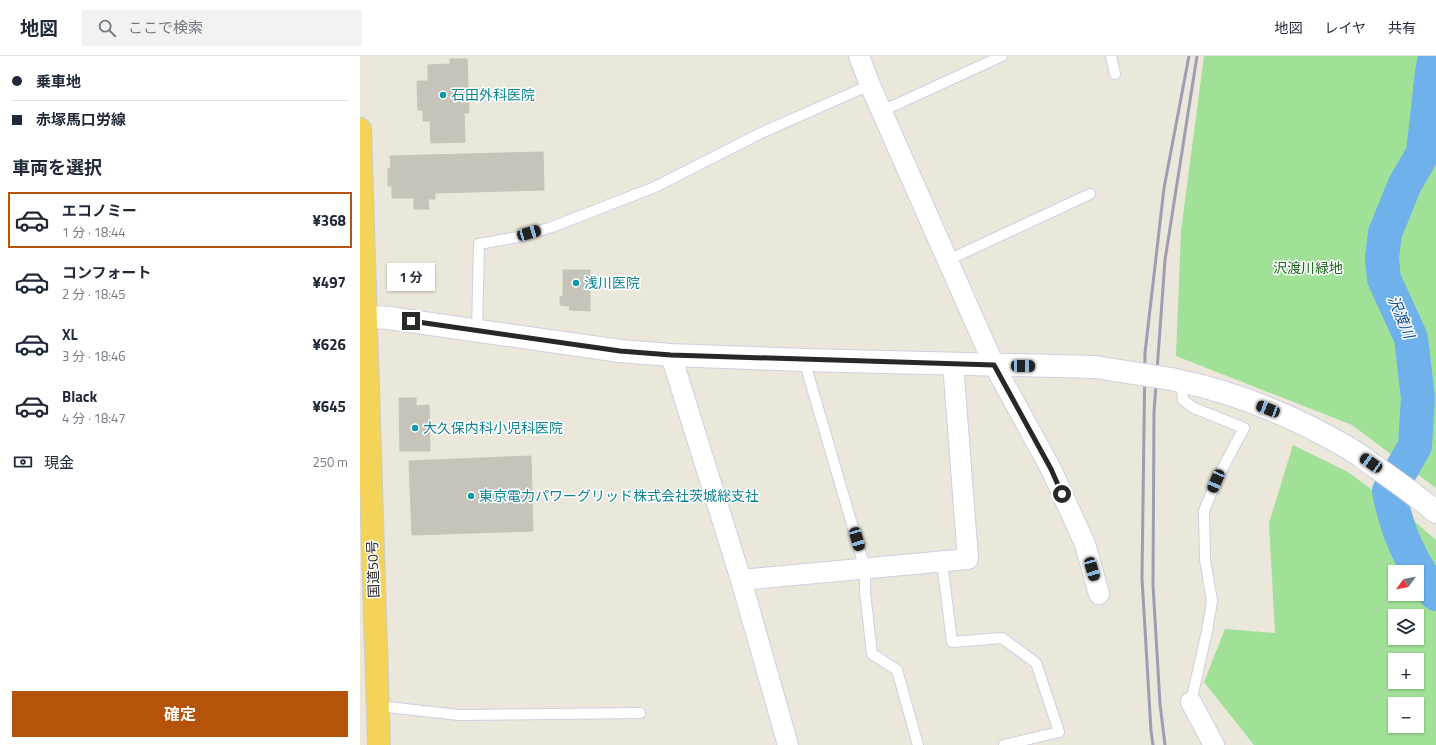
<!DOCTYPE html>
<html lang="ja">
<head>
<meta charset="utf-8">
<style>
  body { margin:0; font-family:"Titillium Web","Noto Sans JP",sans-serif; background:#f2f2f3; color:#1f2937; height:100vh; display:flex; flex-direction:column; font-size:15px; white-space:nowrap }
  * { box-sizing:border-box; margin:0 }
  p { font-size:13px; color:#747a83 }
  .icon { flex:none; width:22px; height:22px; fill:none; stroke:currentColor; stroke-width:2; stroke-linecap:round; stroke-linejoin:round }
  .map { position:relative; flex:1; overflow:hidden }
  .side { display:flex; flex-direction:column; background:#fff; width:360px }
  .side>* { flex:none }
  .hud { display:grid; align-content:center; height:88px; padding:0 12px; background:#fff }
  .needle { width:26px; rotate:238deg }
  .buttons { position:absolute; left:1028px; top:509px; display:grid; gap:8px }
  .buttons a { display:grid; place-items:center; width:36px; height:36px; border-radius:0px; background:#fff; box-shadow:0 1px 3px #0004; font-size:20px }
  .end { position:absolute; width:18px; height:18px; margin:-9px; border:5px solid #282828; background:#fff; box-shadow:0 0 0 2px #fff }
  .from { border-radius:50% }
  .bubble { position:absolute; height:28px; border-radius:0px; background:#fff; box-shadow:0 1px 3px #0004; font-size:13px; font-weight:700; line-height:28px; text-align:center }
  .car { position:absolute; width:12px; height:24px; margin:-12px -6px; border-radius:5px; box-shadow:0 0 3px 1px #0007; background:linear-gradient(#222 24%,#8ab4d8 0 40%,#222 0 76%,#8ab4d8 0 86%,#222 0) }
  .hud b { display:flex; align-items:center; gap:14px; height:38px; font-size:15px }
  .hud b+b { border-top:1px solid #e0e1e3 }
  .hud i { width:10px; height:10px; background:#1f2937 }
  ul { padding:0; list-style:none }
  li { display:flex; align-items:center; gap:12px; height:56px; margin:0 8px 6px; padding:0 4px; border:2px solid transparent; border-radius:0px }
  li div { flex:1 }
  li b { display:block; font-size:15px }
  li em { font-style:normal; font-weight:700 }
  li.active { border-color:#b45309 }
  li>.icon { width:36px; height:36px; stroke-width:1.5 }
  h2 { padding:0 12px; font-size:18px; line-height:48px }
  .pay { display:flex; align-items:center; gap:10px; height:44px; padding:0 12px; font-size:15px }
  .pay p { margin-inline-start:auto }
  .primary-button { display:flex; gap:8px; margin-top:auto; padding:8px 12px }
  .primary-button a { flex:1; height:46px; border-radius:0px; background:#b45309; color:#fff; font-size:16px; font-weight:700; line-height:46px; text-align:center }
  header { display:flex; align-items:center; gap:24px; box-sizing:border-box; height:56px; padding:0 20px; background:#fff; border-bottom:1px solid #e0e1e3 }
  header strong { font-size:19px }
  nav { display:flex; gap:22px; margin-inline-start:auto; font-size:14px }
  .search { width:280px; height:36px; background:#f2f2f3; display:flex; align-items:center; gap:10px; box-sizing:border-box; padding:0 14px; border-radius:0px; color:#747a83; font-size:15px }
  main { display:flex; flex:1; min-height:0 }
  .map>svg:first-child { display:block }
</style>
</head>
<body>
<header>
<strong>地図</strong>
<div class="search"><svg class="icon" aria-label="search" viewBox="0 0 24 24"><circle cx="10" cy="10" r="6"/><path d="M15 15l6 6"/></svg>ここで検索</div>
<nav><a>地図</a><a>レイヤ</a><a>共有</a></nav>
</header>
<main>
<section class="side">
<div class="hud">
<b><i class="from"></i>乗車地</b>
<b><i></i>赤塚馬口労線</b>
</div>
<h2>車両を選択</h2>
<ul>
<li class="active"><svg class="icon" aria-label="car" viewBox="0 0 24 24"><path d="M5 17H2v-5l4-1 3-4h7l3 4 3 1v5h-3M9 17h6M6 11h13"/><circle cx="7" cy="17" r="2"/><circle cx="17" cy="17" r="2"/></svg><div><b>エコノミー</b><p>1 分 · 18:44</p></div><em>¥368</em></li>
<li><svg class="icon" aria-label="car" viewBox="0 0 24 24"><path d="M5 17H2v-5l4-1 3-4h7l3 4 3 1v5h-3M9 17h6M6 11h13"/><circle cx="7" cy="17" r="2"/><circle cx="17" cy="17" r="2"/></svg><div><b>コンフォート</b><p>2 分 · 18:45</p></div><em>¥497</em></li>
<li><svg class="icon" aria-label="car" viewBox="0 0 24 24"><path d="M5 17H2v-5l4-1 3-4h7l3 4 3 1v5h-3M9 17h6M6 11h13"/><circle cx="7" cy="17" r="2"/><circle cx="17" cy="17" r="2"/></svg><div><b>XL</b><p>3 分 · 18:46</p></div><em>¥626</em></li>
<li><svg class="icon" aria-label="car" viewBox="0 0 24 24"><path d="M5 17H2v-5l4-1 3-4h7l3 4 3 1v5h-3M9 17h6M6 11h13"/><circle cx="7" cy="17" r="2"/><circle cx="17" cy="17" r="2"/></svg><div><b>Black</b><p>4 分 · 18:47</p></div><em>¥645</em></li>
</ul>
<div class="pay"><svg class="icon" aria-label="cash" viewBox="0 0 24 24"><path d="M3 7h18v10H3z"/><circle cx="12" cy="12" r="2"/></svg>現金<p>250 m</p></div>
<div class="primary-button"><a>確定</a></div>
</section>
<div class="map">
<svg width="1076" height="689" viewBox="0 0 1076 689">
  <rect width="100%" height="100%" fill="#ebe7da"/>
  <g fill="#a1e197" fill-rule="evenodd">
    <path d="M844,0H1076V432L992,369L816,300L821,175Z"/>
    <path d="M933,389L988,416L1053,464L1076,484V689H894L844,626L865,573L915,577L909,467ZM1035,516H1057V538H1035ZM1035,560H1057V582H1035ZM1035,604H1057V626H1035ZM1035,648H1057V670H1035Z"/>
  </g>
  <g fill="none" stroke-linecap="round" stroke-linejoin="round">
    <path stroke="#6eb1eb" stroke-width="34" d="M1075,0L1072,16L1063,97L1045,128L1025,177L1022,202L1024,223L1051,282L1058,342L1055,390L1029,435C1036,472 1051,509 1076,538"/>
  </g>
  <g fill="#c6c3ba" stroke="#c6c3b4">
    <path d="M90,3H107L109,57H104L105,86L71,87L70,65H63V54H58L57,25H68V9L90,8Z"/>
    <path d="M183,96L184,134L75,137V143H68L69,153H54V142H32V130H28V112H31L30,100Z"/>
    <path d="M203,214H230V255L209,254L210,250L200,249V241L203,240Z"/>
    <path d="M39,342H56V350L69,349L70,395H40Z"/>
    <path d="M171,400L173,475L52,479L49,405Z"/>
  </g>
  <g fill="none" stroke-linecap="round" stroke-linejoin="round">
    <g stroke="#d0cfe1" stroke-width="12">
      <g id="service">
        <path d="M751,0L755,18"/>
        <path d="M522,55L642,0"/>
        <path d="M588,204L730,138"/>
        <path d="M117,275L119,188L158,181L192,171L295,131L401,77L510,29"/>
        <path d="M444,304L505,513V536L512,598L537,614L558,689"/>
        <path d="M821,325L823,344L834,352L884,372L856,425L844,455L845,503L852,545L847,575L831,646"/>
        <path d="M582,506L592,586L642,582L676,607L699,676L644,689"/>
        <path d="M18,650L99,659L280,657"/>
      </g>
    </g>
    <g stroke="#d0cfe1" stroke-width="22">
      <g id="minor">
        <path d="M499,0L510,29L634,309L691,413L725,488L739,538"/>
        <path d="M311,299L381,524L428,689"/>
        <path d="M381,524L608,503L593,307"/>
        <path d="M831,646L854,689"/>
      </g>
    </g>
    <g stroke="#d0cfe1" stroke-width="24">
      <g id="secondary">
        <path d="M0,260L29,262L260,295L311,299L444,304L735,311"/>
        <path d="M811,323C872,335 931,359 985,390C994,395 1003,402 1013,409C1034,424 1056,439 1076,456"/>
      </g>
    </g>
    <g stroke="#cbcbcb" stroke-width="24">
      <path id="trunk" d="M0,73L19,689"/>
    </g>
    <use href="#service" stroke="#fff" stroke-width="10"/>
    <use href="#minor" stroke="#fff" stroke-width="20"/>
    <use href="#secondary" stroke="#fff" stroke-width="22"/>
    <use href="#trunk" stroke="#f4d359" stroke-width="22"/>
    <g stroke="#9e9db2" stroke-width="3">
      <path d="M793,689L791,675L782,522L785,297L804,132L829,0"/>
      <path d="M805,689L800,648L793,529L794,356L805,204L837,0"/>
    </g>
    <g stroke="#d0cfe1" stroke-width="24" stroke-linecap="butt">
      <path id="secondary-bridge" d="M735,311L811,323"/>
    </g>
    <use href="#secondary-bridge" stroke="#fff" stroke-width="22"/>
  </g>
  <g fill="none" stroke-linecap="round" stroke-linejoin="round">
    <path stroke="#282828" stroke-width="5" d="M51,265L260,295L311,299L634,309L691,413L702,438"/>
  </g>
  <g fill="#0f9aa8" stroke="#fff" stroke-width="1.5">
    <circle cx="83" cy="39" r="4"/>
    <circle cx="216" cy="227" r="4"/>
    <circle cx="55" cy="372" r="4"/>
    <circle cx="111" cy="440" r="4"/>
  </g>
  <g text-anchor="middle" stroke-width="3" stroke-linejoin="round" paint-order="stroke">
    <g font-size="14" fill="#0d838f" stroke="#fff" text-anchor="start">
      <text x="91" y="44">石田外科医院</text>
      <text x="224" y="232">浅川医院</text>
      <text x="63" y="377">大久保内科小児科医院</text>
      <text x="119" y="445">東京電力パワーグリッド株式会社茨城総支社</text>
    </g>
    <g font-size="14" fill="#1b631b" stroke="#fff">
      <text x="948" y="217">沢渡川緑地</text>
    </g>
    <g font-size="14" fill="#282828" stroke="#fff">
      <text transform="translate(13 513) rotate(-92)" y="5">国道50号</text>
    </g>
    <g font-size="15" font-style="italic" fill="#104c95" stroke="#fff">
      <text transform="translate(1041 261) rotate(67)" y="5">沢渡川</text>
    </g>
  </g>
</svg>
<div class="buttons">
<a><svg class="needle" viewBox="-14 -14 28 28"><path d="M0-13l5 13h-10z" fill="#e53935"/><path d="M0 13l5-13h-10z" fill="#747a83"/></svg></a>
<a><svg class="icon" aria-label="layers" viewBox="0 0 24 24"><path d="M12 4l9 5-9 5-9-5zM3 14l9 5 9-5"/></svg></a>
<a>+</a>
<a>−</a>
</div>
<i class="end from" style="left:702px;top:438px"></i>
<i class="end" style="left:51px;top:265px"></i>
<div class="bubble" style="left:27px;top:207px;width:48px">1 分</div>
<i class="car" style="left:169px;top:177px;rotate:74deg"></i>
<i class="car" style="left:663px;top:310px;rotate:91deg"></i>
<i class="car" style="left:908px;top:353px;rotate:291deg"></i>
<i class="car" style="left:1011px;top:407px;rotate:305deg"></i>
<i class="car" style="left:856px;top:425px;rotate:203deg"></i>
<i class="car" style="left:497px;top:483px;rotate:164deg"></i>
<i class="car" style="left:732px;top:513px;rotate:164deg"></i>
</div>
</main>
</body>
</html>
